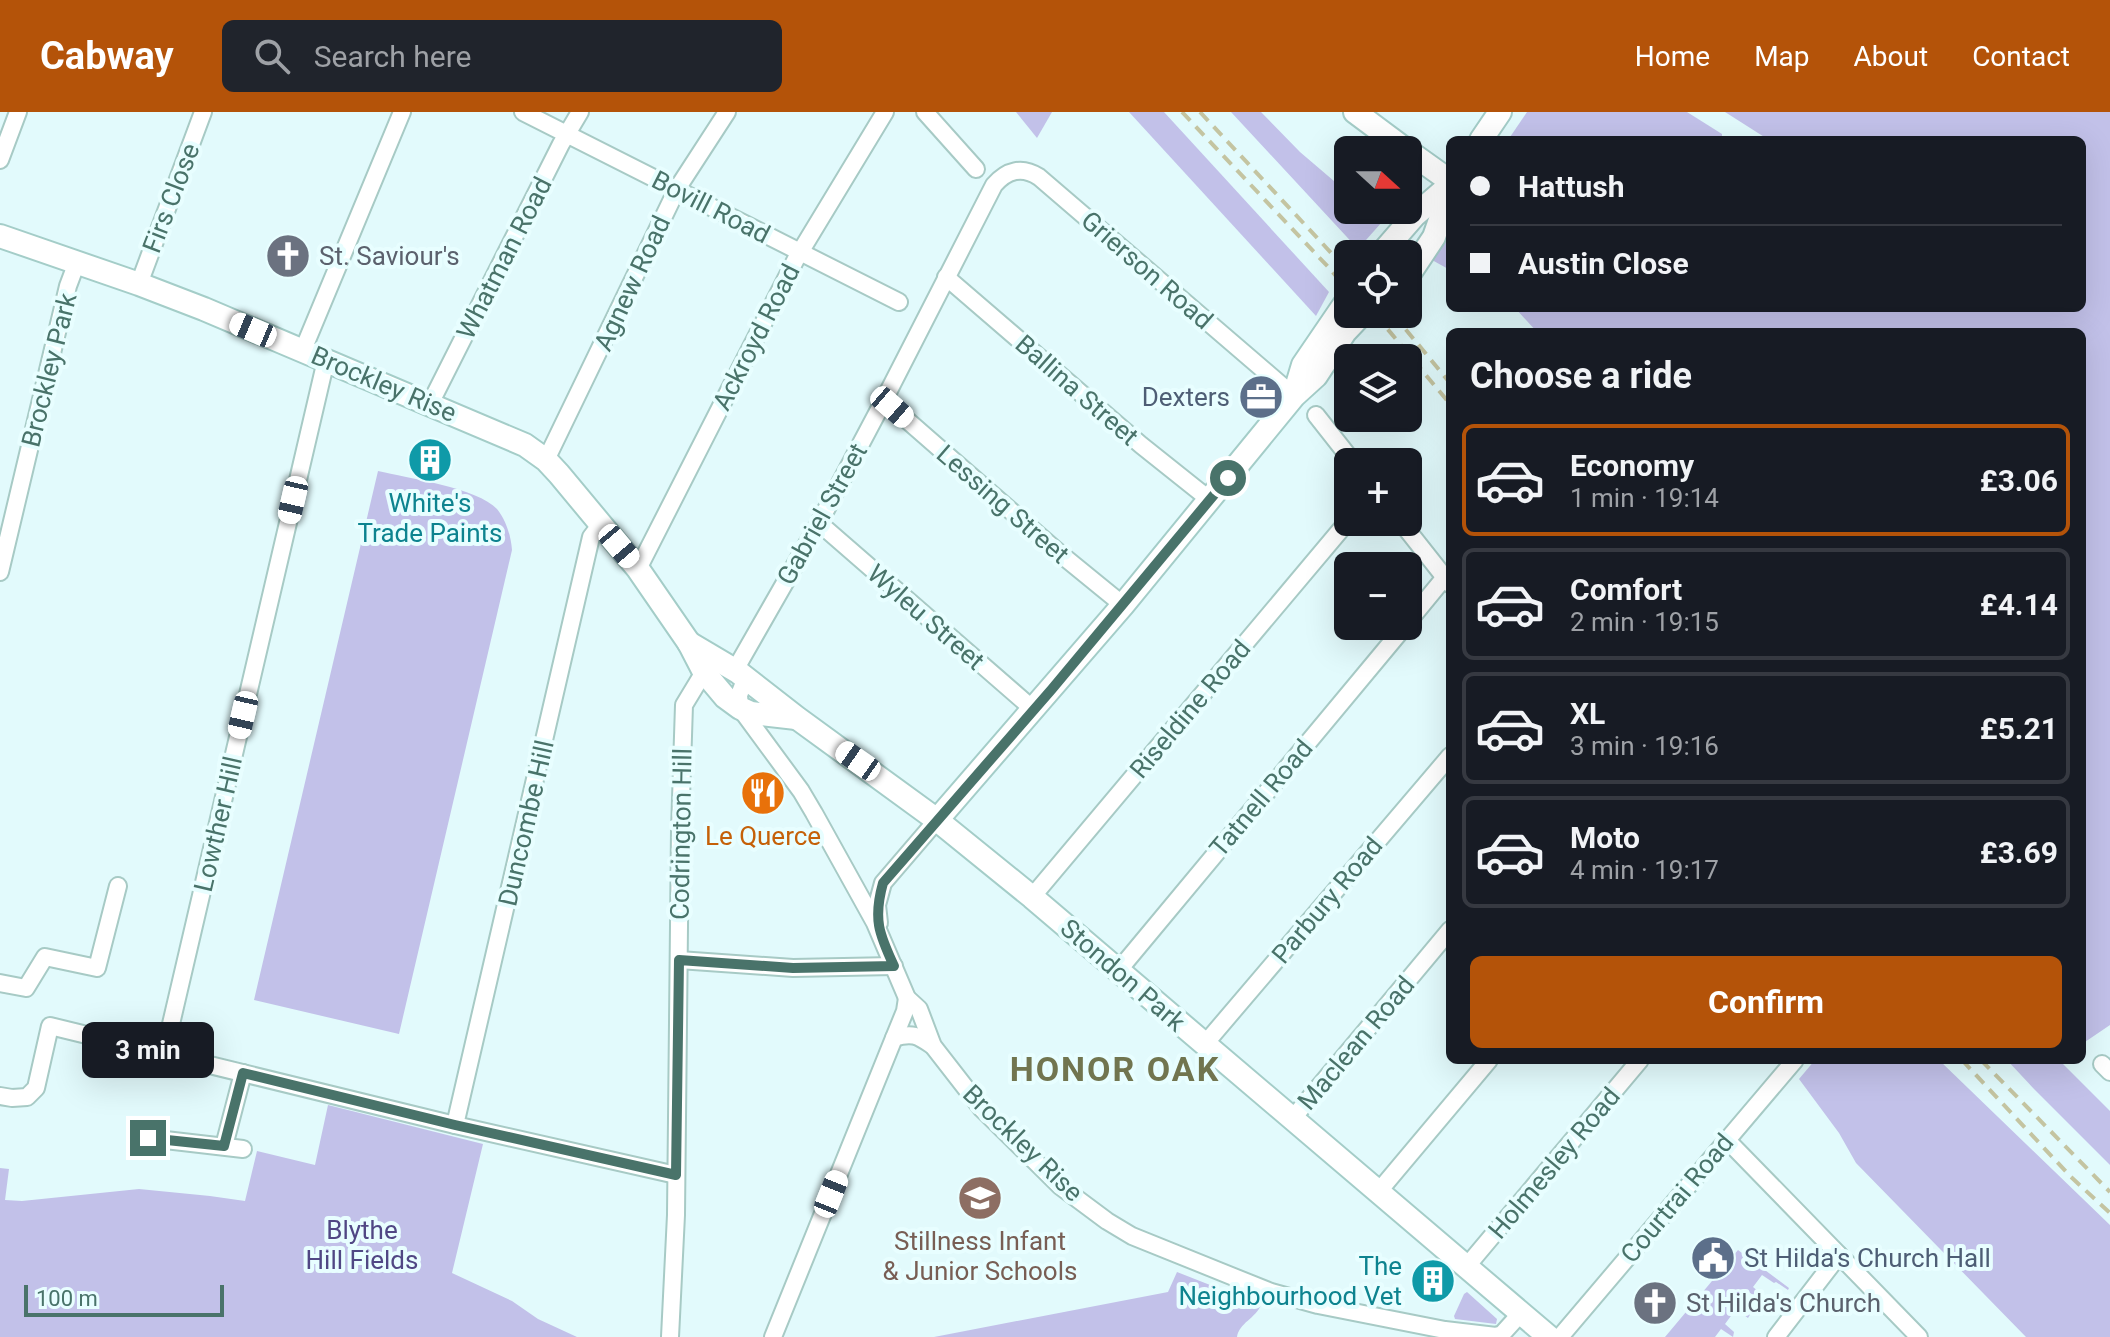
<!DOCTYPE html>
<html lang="en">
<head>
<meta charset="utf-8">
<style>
  body { margin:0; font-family:Roboto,sans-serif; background:#20242c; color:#f1f3f6; height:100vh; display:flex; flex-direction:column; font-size:30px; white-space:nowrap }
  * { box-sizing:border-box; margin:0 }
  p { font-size:26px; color:#9ea1a6 }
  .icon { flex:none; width:44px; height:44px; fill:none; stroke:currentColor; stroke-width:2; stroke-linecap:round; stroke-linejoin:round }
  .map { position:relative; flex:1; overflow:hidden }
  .drawer { position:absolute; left:1446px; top:216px; width:640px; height:736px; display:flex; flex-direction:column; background:#171b24; border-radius:12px; box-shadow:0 8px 32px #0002 }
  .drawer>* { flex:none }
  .guide { position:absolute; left:1446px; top:24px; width:640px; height:176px; border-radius:12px; box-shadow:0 8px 32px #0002; display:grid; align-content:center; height:176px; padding:0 24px; background:#171b24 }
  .needle { width:52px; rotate:111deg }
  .buttons { position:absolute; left:1334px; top:24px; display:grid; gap:16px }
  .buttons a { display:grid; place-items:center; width:88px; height:88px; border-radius:12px; background:#171b24; box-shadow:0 8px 32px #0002; font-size:40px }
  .scale { position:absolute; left:24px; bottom:20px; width:200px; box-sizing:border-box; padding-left:8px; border:4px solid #49736a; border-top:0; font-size:22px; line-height:28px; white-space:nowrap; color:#49736a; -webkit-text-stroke:6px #e8feff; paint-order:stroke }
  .end { position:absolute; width:36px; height:36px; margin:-18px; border:10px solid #49736a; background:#fff; box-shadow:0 0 0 4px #fff }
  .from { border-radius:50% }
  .bubble { position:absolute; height:56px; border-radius:12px; background:#171b24; box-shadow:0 8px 32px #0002; font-size:26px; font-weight:700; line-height:56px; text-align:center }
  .car { position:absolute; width:24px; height:48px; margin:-24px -12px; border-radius:10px; box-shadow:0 0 6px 2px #0007; background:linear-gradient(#fff 24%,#345 0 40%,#fff 0 76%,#345 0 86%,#fff 0) }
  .guide b { display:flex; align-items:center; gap:28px; height:76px; font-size:30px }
  .guide b+b { border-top:2px solid #363941 }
  .guide i { width:20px; height:20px; background:#f1f3f6 }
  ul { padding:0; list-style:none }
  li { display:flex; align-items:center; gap:24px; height:112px; margin:0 16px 12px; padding:0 8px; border:4px solid #363941; border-radius:12px }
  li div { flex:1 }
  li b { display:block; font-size:30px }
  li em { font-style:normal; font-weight:700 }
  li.active { border-color:#b45309 }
  li>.icon { width:72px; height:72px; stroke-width:1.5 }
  h2 { padding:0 24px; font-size:36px; line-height:96px }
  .primary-button { display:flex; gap:16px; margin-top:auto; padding:16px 24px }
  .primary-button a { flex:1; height:92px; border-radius:12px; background:#b45309; color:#fff; font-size:32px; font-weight:700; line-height:92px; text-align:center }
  header { display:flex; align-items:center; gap:48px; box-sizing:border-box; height:112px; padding:0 40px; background:#b45309; color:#fff }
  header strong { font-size:38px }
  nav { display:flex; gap:44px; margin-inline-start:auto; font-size:28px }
  .search { width:560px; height:72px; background:#20242c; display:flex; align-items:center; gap:20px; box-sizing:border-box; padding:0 28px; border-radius:12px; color:#9ea1a6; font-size:30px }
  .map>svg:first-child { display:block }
</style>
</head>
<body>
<header>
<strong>Cabway</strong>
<div class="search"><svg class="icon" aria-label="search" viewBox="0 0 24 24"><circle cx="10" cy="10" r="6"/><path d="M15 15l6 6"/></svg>Search here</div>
<nav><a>Home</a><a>Map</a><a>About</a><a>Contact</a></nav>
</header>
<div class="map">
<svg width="2110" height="1225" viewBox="0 0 2110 1225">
  <rect width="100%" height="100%" fill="#e2fafc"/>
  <g fill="#c2c1e9">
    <path d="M1016,0H1052L1037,26Z"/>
    <path d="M1129,0H1164L1329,180L1316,204Z"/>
    <path d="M1231,0H1261L1300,40L1348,81V98H1368L1382,110L1358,137Z"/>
    <path d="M1527,0H1687L1722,22V28H1508Z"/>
    <path d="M1725,0H2110V913L2082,932V220H1537L1515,196H2082V28H1769Z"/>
    <path d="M1450,118V158L1432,148Z"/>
    <path d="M378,359C407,366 478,376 497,397C506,408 511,424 512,438L399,922L254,888Z"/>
    <path d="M1815,948H1939L2110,1113V1225H2026L1856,1051L1839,1021L1799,967Z"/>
    <path d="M2007,948H2059L2110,999V1053L2034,977Z"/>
    <path d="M328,993L483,1032L452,1161L512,1189L538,1207L577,1225H0V1056L9,1057L5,1088L22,1089L139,1077L210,1084L245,1089L257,1039L315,1053Z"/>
    <path d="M1738,1138L1789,1176L1788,1178L1776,1170L1774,1171L1762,1163L1753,1175L1764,1184L1761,1189L1749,1180L1740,1192L1751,1201L1748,1206L1736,1197L1725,1212L1734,1220L1733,1225L1721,1217L1715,1225H1665Z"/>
    <path d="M1177,1160L1261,1193C1256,1206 1239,1211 1237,1225H934L1168,1180Z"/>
    <path d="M1467,1180L1497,1207L1496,1212L1455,1207L1454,1204L1464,1182Z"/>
  </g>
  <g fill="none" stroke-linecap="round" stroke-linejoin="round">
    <g stroke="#a7cac5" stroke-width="20">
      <g id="street">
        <path d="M523,0L899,190"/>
        <path d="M925,0L976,57"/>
        <path d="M0,48L18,0"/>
        <path d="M946,165L1141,333L1210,388"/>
        <path d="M139,172L203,0"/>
        <path d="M303,238L402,0"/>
        <path d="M883,290L892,295L1058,440L1123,493"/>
        <path d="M430,292L561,32L580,0"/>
        <path d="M1316,303L1353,350"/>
        <path d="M546,348L677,77L727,0"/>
        <path d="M1401,410L1450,472"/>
        <path d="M819,411L1034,598"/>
        <path d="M638,457L796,147L885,0"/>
        <path d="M0,460L68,174L77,150"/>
        <path d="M1408,510L1445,465"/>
        <path d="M735,558L819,411L883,290L994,73C1007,58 1022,54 1039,65L1294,284"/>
        <path d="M752,570L743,573L739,583L740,596L801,679L814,701L875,811L907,886L919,897L933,934L982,997L1060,1074L1107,1109L1132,1124L1271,1180L1318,1193L1445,1218L1496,1224L1502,1222L1521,1201"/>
        <path d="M1032,785L1348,409"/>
        <path d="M879,811L877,793L883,771L937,708"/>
        <path d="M679,848L793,856L894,854"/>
        <path d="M1118,859L1405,514"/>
        <path d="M0,871L26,876L45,845L97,856L118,774"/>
        <path d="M894,926C913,920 918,924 933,934"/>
        <path d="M1204,933L1450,644"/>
        <path d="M164,942L326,248"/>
        <path d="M2102,952L2110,960"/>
        <path d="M0,984L12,986L27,985L36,976L50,914L455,1013L676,1063"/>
        <path d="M1293,1006L1450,818"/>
        <path d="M455,1013L591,425L601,412"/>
        <path d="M148,1026L243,1037"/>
        <path d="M1727,1028L1919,1225"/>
        <path d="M224,1034L243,961"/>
        <path d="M1379,1079L1489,948"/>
        <path d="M1467,1154L1640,948"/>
        <path d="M670,1225L676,1103L680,718L684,593L704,560"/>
        <path d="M773,1225L894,926L905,899L907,886"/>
        <path d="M1560,1225L1795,948"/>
        <path d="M1776,1225L1839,1143"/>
      </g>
    </g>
    <g stroke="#a4cdc8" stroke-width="26">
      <g id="secondary">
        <path d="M1355,0L1406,38"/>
        <path d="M1481,28L1500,0"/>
        <path d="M1408,39L1450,69"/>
        <path d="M0,124L139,172L204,197L525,333L546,348L559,362L638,457L689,531L704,560L725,585L740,596L751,601L796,606"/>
        <path d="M1381,142L1414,104L1450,73"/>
        <path d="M1408,164L1434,125L1450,79"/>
        <path d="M1294,283L1303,253L1348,187"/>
        <path d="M689,531L738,560L797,606L937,708L1032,785L1549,1225"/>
        <path d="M937,708L1123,493L1294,284L1316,264L1345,220L1362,202"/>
      </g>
    </g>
    <use href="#street" stroke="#fff" stroke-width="16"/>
    <use href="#secondary" stroke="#fff" stroke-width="22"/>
    <g stroke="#c4c4a1" stroke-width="4" stroke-dasharray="12 8" stroke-linecap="butt">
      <path d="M1182,0L1331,158L1348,179"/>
      <path d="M1200,0L1348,159"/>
      <path d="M1375,202L1450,292"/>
      <path d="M1393,202L1450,271"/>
      <path d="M1962,948L2071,1065L2110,1101"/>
      <path d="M1981,948L2110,1080"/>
    </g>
  </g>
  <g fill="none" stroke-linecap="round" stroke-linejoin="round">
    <path stroke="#49736a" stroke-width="10" d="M148,1026L224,1034L243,961L455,1013L676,1063L679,848L793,856L894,854C879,822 873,807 883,771L1052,577L1228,366"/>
  </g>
  <defs>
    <g id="church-disc" transform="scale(2.3)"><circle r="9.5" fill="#6b7280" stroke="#e8feff"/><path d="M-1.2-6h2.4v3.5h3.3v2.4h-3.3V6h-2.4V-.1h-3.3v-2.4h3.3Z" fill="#fff"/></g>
    <g id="office-disc" transform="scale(2.3)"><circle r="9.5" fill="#5c6f8a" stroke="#e8feff"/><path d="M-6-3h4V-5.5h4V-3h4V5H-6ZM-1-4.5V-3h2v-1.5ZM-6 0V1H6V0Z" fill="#fff"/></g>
    <g id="building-disc" transform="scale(2.3)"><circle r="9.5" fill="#0f9aa8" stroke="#e8feff"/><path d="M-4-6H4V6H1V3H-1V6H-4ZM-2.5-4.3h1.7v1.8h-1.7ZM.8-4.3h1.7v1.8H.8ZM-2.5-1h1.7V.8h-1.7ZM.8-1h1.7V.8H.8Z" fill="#fff"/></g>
    <g id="restaurant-disc" transform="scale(2.3)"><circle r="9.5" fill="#e8710a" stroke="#e8feff"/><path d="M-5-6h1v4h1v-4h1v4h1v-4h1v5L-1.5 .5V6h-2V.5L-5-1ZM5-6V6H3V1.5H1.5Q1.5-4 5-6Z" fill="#fff"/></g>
    <g id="school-disc" transform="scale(2.3)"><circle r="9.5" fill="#8d6e63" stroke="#e8feff"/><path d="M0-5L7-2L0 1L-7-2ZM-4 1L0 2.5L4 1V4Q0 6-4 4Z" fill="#fff"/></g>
    <g id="civic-disc" transform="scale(2.3)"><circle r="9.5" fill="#5c6f8a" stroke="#e8feff"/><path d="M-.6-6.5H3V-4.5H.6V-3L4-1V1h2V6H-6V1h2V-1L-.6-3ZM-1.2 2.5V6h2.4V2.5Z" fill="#fff"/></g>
  </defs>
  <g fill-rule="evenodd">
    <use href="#church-disc" x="288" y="144"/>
    <use href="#office-disc" x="1261" y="285"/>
    <use href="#building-disc" x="430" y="348"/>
    <use href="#restaurant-disc" x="763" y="681"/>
    <use href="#school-disc" x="980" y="1086"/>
    <use href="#civic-disc" x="1713" y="1146"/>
    <use href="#building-disc" x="1433" y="1169"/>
    <use href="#church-disc" x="1655" y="1191"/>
  </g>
  <g text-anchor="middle" stroke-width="8" stroke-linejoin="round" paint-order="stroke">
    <g font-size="26" fill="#49736a" stroke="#e8feff">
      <text transform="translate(171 86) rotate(-69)" y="9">Firs Close</text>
      <text transform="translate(711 95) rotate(27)" y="9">Bovill Road</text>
      <text transform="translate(504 146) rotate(-63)" y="9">Whatman Road</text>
      <text transform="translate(1147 158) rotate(41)" y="9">Grierson Road</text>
      <text transform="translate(632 171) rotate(-65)" y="9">Agnew Road</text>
      <text transform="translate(756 225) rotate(-63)" y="9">Ackroyd Road</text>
      <text transform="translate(49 258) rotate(-76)" y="9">Brockley Park</text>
      <text transform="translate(384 272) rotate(23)" y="9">Brockley Rise</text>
      <text transform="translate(1077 278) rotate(41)" y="9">Ballina Street</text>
      <text transform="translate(1003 392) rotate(41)" y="9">Lessing Street</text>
      <text transform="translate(822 402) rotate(-61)" y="9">Gabriel Street</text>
      <text transform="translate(926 505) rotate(41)" y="9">Wyleu Street</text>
      <text transform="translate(1190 597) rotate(-50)" y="9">Riseldine Road</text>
      <text transform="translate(1261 686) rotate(-50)" y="9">Tatnell Road</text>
      <text transform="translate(526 711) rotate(-77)" y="9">Duncombe Hill</text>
      <text transform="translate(218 712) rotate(-77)" y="9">Lowther Hill</text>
      <text transform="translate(681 722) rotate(-89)" y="9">Codrington Hill</text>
      <text transform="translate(1327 788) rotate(-50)" y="9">Parbury Road</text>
      <text transform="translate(1123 863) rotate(41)" y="9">Stondon Park</text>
      <text transform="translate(1356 931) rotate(-50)" y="9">Maclean Road</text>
      <text transform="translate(1023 1031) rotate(44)" y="9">Brockley Rise</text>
      <text transform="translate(1554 1051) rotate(-50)" y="9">Holmesley Road</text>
      <text transform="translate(1677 1086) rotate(-50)" y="9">Courtrai Road</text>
    </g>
    <g font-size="26" fill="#5b616d" stroke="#e8feff" text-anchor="start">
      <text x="319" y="153">St. Saviour's</text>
      <text x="1686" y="1200">St Hilda's Church</text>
    </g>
    <g font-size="26" fill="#4e5e75" stroke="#e8feff" text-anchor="end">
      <text x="1230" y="294">Dexters</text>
      <text x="1744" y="1155" text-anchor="start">St Hilda's Church Hall</text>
    </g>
    <g font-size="26" fill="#0d838f" stroke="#e8feff">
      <text x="430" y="400">White's<tspan x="430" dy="30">Trade Paints</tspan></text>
      <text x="1402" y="1163" text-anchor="end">The<tspan x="1402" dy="30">Neighbourhood Vet</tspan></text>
    </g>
    <g font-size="26" fill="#c56008" stroke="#e8feff">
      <text x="763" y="733">Le Querce</text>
    </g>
    <g font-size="26" fill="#504784" stroke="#e8feff">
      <text x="362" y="1127">Blythe<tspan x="362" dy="30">Hill Fields</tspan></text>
    </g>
    <g font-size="26" fill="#785e54" stroke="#e8feff">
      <text x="980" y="1138">Stillness Infant<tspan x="980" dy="30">&amp; Junior Schools</tspan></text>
    </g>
    <g font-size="34" font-weight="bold" letter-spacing="2" fill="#71754f" stroke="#e8feff">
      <text x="1115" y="969">HONOR OAK</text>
    </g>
  </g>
</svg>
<div class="buttons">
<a><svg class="needle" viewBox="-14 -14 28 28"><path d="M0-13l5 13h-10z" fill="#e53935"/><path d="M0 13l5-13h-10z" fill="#9ea1a6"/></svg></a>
<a><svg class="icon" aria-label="locate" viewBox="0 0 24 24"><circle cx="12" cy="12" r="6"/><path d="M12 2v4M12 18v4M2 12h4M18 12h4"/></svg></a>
<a><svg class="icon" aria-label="layers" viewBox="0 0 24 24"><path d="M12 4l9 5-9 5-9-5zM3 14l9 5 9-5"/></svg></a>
<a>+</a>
<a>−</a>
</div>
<div class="scale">100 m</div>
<i class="end from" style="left:1228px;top:366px"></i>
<i class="end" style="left:148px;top:1026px"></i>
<div class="bubble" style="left:82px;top:910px;width:132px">3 min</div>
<i class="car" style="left:253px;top:218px;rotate:293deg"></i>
<i class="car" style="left:892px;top:295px;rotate:131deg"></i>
<i class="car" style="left:293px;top:388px;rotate:193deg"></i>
<i class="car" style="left:619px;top:434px;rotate:140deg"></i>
<i class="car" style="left:243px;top:603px;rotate:193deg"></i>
<i class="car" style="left:858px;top:649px;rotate:305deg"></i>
<i class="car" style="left:831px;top:1082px;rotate:22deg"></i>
<div class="guide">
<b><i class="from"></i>Hattush</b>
<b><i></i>Austin Close</b>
</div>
<section class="drawer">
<h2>Choose a ride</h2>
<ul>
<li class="active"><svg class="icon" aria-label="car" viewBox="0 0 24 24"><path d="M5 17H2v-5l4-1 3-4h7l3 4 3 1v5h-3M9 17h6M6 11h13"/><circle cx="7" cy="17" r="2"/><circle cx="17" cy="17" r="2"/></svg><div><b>Economy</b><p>1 min · 19:14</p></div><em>£3.06</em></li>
<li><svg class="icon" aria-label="car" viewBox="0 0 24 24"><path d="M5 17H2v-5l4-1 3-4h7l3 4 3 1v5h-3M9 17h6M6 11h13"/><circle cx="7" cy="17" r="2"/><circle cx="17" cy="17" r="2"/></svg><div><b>Comfort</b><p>2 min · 19:15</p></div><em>£4.14</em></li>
<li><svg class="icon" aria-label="car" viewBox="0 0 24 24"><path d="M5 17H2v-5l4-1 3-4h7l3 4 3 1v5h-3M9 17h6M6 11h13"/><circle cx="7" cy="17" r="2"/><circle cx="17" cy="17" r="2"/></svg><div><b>XL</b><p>3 min · 19:16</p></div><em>£5.21</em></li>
<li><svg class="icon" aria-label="car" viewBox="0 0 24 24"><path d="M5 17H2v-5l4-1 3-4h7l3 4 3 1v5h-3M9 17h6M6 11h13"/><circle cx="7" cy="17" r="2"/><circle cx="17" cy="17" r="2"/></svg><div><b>Moto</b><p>4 min · 19:17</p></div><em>£3.69</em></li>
</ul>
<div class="primary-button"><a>Confirm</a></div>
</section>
</div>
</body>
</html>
